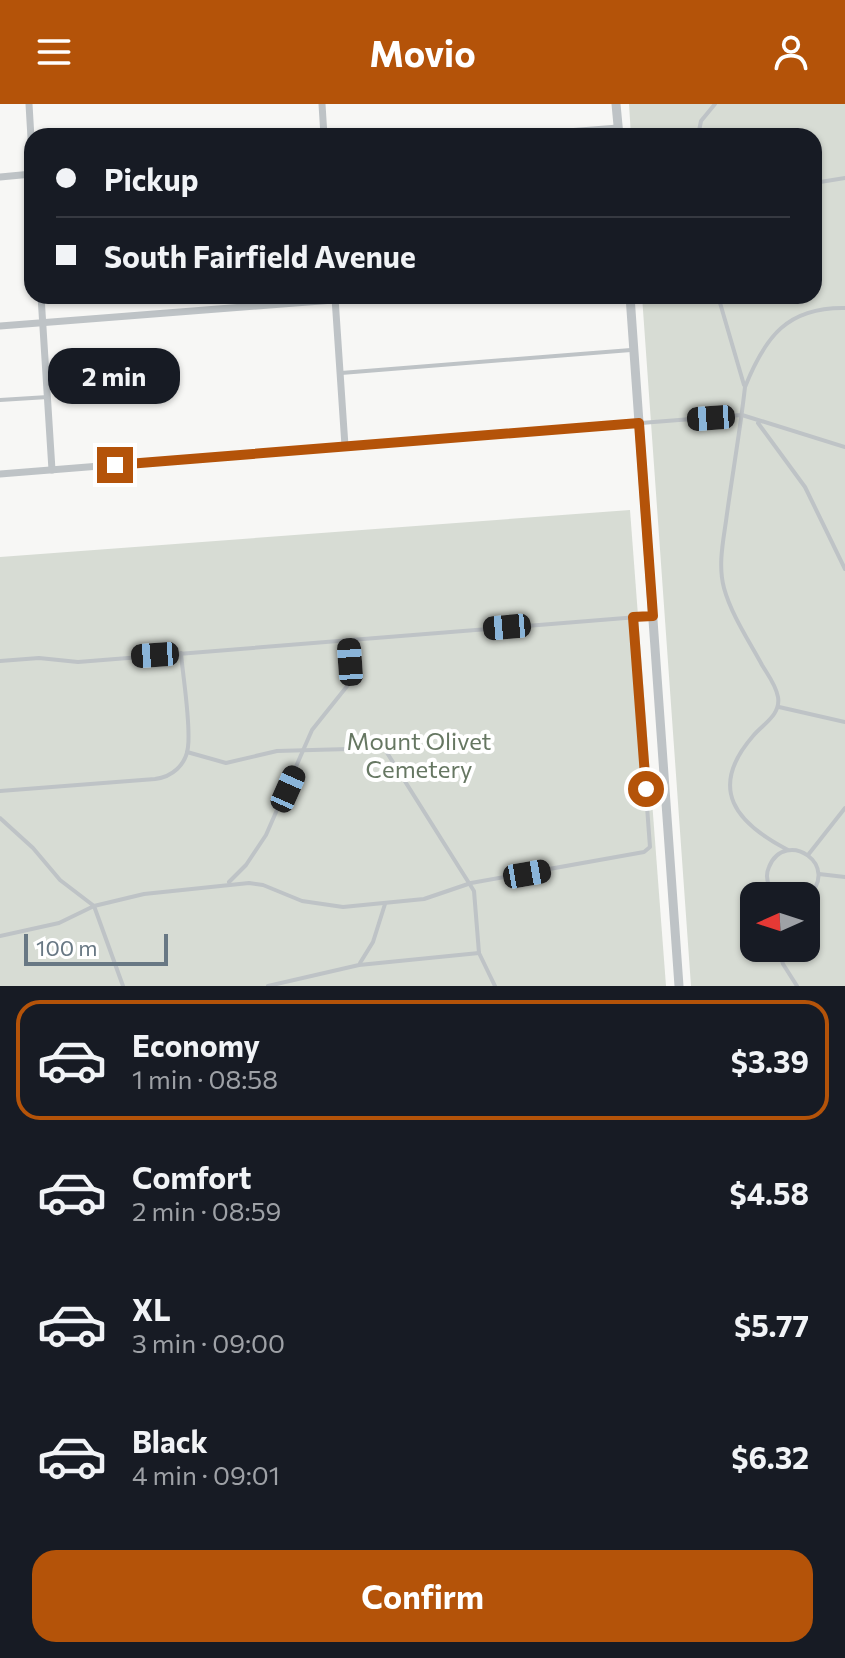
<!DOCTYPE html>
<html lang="en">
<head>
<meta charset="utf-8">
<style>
  body { margin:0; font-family:Commissioner,sans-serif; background:#20242c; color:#f1f3f6; height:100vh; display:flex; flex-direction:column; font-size:30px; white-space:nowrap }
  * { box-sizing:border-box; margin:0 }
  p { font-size:26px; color:#9ea1a6 }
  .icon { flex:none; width:44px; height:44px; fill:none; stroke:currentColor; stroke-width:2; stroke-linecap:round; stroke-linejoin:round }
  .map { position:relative; height:882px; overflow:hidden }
  .panel { display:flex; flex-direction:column; background:#171b24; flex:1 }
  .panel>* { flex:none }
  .hud { position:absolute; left:24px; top:24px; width:798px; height:176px; border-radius:24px; box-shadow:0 2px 6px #0004; display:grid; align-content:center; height:176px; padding:0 32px; background:#171b24 }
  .needle { width:52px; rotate:267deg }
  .tools { position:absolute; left:740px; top:778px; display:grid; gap:16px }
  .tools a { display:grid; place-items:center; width:80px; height:80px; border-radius:16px; background:#171b24; box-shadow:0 2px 6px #0004; font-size:40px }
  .scale { position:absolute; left:24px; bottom:20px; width:144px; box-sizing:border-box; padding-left:8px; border:4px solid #687884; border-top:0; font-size:22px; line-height:28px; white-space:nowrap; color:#687884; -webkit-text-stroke:6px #fff; paint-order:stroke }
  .end { position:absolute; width:36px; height:36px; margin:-18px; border:10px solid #b45309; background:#fff; box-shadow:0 0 0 4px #fff }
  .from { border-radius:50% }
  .bubble { position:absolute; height:56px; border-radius:24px; background:#171b24; box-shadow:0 2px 6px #0004; font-size:26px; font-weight:700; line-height:56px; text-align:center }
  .car { position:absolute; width:24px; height:48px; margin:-24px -12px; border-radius:10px; box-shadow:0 0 6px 2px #0007; background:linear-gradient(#222 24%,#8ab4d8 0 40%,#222 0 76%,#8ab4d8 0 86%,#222 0) }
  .hud b { display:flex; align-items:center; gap:28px; height:76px; font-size:30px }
  .hud b+b { border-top:2px solid #363941 }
  .hud i { width:20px; height:20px; background:#f1f3f6 }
  ul { padding:14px 0 0; list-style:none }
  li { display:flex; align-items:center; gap:24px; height:120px; margin:0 16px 12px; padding:0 16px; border:4px solid transparent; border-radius:24px }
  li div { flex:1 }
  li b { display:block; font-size:30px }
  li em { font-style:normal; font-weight:700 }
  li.on { border-color:#b45309 }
  li>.icon { width:72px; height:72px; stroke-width:1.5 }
  .action { display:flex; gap:16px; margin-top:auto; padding:16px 32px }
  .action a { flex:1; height:92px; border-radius:24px; background:#b45309; color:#fff; font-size:32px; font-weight:700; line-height:92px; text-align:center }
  header { display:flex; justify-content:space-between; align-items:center; height:104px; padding:0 32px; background:#b45309; color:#fff; font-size:36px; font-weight:700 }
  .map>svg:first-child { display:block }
</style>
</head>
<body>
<header><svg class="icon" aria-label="menu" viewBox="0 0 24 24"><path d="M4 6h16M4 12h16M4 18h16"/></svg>Movio<svg class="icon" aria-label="person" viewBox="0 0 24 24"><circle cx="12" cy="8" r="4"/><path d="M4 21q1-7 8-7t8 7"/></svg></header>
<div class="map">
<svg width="845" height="882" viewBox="0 0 845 882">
  <rect width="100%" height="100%" fill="#f7f7f5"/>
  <g fill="#d7dcd4" fill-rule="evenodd">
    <path d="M629,0H845V882H691L642,192H814V32H631ZM754,792H806V844H754Z"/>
    <path d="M630,406L666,882H0V453Z"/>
  </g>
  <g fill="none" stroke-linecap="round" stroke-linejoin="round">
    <g stroke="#bec3c6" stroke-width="4">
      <path d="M698,32L701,17L715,0"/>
      <path d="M814,79L845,74"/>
      <path d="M718,192L744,281"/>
      <path d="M341,269L631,246"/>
      <path d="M0,296L48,293"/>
      <path d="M641,319L742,311L845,343"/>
      <path d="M758,319L805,383L845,465"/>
      <path d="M0,557L39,554L78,558L650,512"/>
      <path d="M779,603L845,618"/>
      <path d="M187,648L226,659L277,647L384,644L474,787L479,849L495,882"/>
      <path d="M0,687L155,675C172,673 186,661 188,643C191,620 183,574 181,549"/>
      <path d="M0,714L33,744L60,776L94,802L123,882"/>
      <path d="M788,746C736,719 707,685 753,632C763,620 781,611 778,593C776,581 768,571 762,561C749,537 731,510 724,484C718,462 723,438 726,417C732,372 740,328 745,283C765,233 787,203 845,204"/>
      <path d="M808,751L845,704"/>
      <path d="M819,770L845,773"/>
      <path d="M229,778L246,761L266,731L312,626L348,581V536"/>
      <path d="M777,792C769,784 764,774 769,763C785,723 844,762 806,794"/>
      <path d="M0,832L59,819L94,802L144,790L249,779L263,781L302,797L343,803L424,795L471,779L644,748L650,743L633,513"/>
      <path d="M778,844L783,860L797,882"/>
      <path d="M360,859L373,838L385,800"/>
      <path d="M268,882L359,861L479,849"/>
    </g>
    <g stroke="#bec3c6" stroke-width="7">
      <path d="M29,0L32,51"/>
      <path d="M322,0L324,32"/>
      <path d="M517,32L618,24"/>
      <path d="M0,73L32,70"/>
      <path d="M41,192L52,366"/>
      <path d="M335,194L345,342"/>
      <path d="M0,222L385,192"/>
      <path d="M0,370L639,319"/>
    </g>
    <g stroke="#bec3c6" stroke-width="9">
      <path d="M616,0L619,32"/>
      <path d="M630,192L679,882"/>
    </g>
  </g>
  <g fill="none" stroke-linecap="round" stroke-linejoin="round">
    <path stroke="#b45309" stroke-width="10" d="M115,361L639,319L653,512L633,513L646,685"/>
  </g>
  <g text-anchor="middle" stroke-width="8" stroke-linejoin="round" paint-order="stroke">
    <g font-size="24" fill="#667762" stroke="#fff">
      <text x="419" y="646">Mount Olivet<tspan x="419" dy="28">Cemetery</tspan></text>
    </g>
  </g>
</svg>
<div class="tools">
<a><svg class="needle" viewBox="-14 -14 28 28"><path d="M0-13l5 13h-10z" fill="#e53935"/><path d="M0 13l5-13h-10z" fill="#9ea1a6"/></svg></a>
</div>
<div class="scale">100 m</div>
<i class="end from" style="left:646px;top:685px"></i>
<i class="end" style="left:115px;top:361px"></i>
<div class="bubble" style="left:48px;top:244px;width:132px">2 min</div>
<i class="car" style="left:711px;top:314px;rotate:266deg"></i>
<i class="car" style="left:507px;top:523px;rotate:265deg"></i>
<i class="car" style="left:155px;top:551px;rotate:266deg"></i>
<i class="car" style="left:350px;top:558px;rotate:356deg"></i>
<i class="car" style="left:288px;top:685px;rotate:24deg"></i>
<i class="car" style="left:527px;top:770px;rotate:80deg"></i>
<div class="hud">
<b><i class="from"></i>Pickup</b>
<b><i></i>South Fairfield Avenue</b>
</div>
</div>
<section class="panel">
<ul>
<li class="on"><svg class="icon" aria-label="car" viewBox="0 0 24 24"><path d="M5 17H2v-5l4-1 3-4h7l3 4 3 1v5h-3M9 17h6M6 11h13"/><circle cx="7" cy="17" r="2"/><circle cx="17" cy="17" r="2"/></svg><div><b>Economy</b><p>1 min · 08:58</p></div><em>$3.39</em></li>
<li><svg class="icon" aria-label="car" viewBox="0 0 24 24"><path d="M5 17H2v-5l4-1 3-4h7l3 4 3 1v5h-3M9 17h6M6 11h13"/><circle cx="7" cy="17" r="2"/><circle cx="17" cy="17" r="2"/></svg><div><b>Comfort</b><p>2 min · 08:59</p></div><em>$4.58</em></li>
<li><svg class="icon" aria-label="car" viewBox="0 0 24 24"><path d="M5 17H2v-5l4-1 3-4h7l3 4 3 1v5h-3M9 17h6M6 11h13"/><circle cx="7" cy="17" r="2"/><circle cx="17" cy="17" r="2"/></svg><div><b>XL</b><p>3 min · 09:00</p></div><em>$5.77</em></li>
<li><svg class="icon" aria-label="car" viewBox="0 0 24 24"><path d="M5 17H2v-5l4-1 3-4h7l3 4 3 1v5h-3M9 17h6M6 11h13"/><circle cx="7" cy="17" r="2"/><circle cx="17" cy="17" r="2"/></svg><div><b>Black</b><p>4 min · 09:01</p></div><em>$6.32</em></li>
</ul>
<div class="action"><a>Confirm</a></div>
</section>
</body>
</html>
